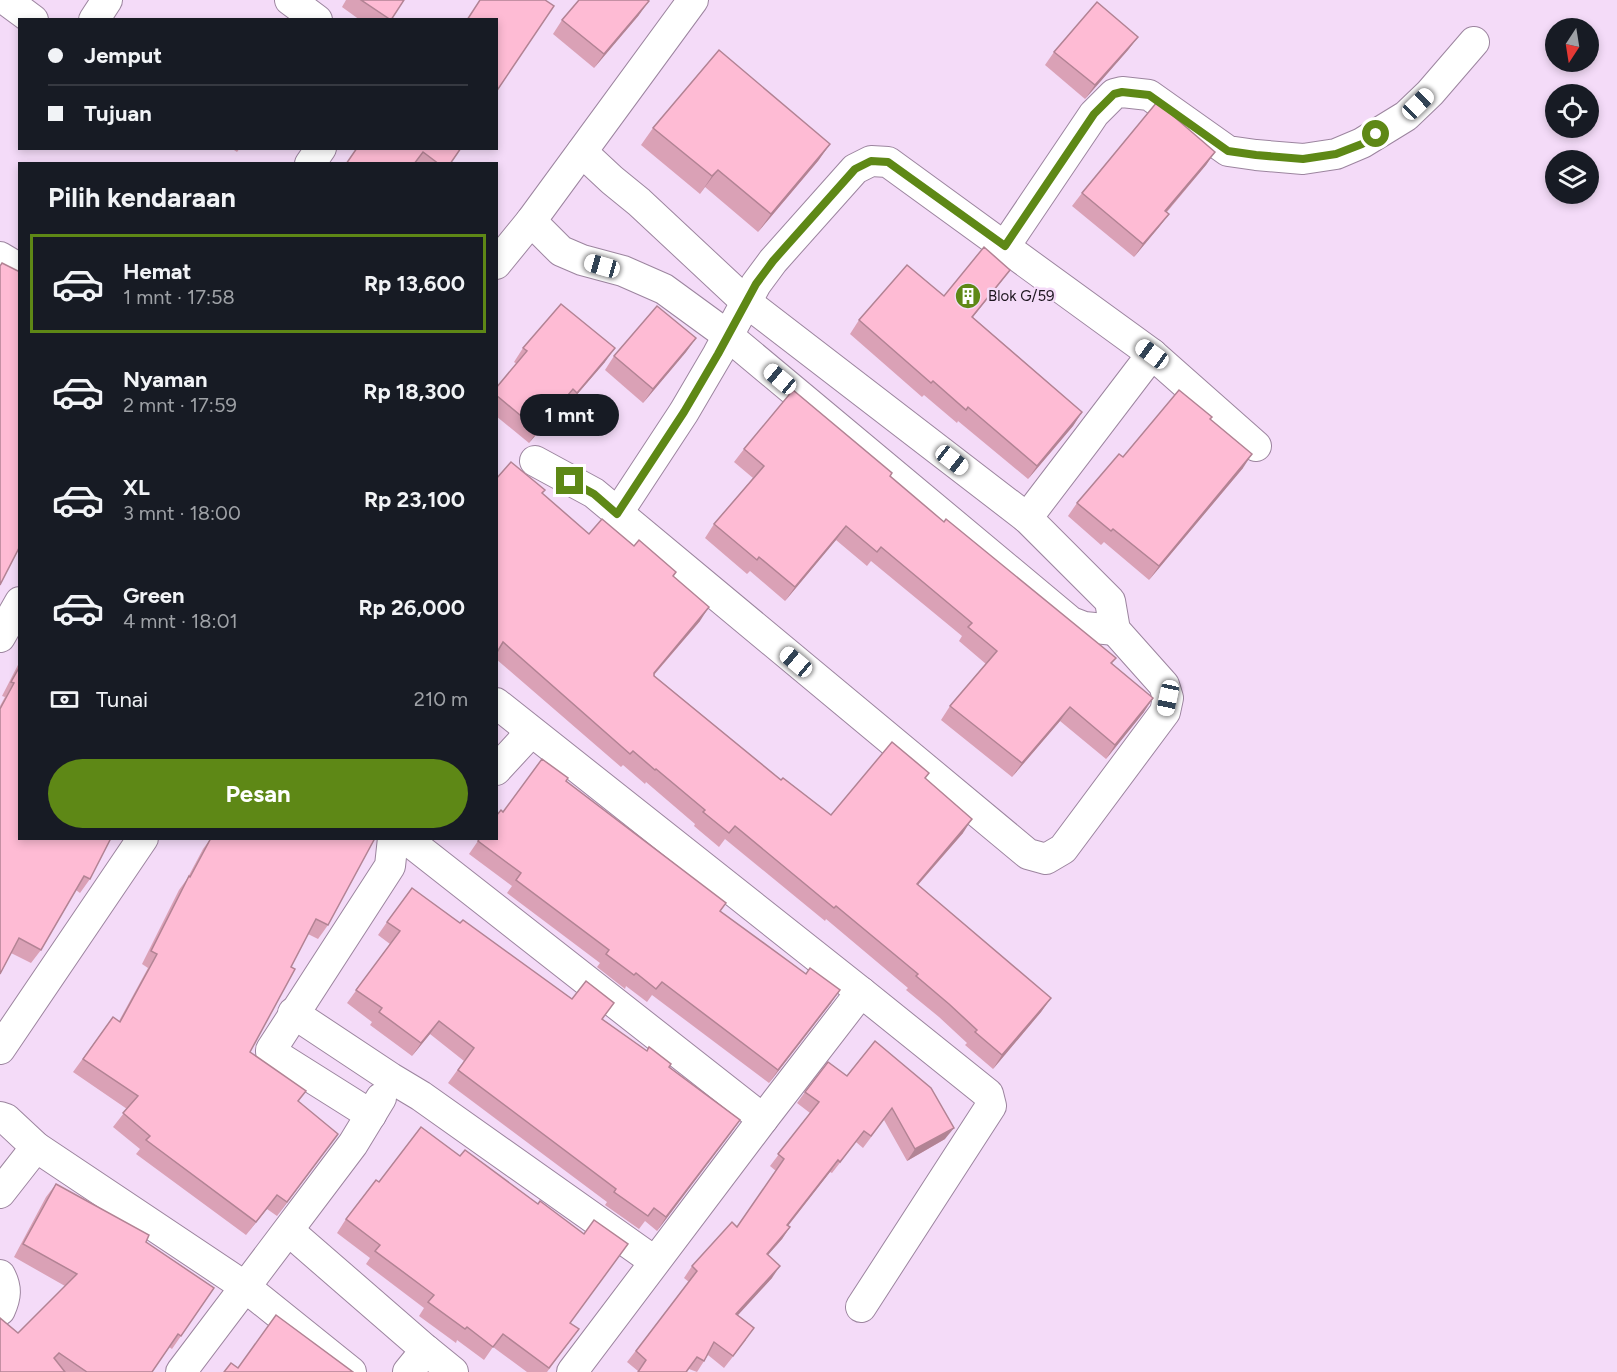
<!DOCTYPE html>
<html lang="id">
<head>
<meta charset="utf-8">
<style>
  body { margin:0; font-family:Figtree,sans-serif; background:#20242c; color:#f1f3f6; height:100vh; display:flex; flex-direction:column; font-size:22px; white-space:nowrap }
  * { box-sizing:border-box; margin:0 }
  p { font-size:20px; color:#9ea1a6 }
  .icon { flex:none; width:33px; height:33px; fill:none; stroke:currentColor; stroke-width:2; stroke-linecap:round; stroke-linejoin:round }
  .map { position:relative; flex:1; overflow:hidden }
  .side { position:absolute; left:18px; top:162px; width:480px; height:678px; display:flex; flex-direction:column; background:#171b24; border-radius:0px; box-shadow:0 3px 9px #0003 }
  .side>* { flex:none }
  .guide { position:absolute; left:18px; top:18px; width:480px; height:132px; border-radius:0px; box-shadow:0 3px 9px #0003; display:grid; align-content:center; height:132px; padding:0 30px; background:#171b24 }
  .needle { width:39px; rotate:192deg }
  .tools { position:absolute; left:1545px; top:18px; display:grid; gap:12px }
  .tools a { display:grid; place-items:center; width:54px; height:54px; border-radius:50%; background:#171b24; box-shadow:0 3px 9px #0003; font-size:30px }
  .end { position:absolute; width:27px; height:27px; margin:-14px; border:8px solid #5e8816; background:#fff; box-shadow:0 0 0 3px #fff }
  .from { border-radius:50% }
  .bubble { position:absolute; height:42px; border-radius:21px; background:#171b24; box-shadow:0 3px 9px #0003; font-size:20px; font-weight:700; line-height:42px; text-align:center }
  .car { position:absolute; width:18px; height:36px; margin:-18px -9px; border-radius:8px; box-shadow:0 0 4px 2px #0007; background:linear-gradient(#fff 24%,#345 0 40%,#fff 0 76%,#345 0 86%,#fff 0) }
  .guide b { display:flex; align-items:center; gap:21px; height:57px; font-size:22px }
  .guide b+b { border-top:2px solid #363941 }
  .guide i { width:15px; height:15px; background:#f1f3f6 }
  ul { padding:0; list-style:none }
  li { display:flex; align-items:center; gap:18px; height:99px; margin:0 12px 9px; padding:0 18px; border:3px solid transparent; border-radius:0px }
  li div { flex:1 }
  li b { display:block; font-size:22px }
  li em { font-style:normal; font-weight:700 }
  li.active { border-color:#5e8816 }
  li>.icon { width:54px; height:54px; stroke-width:1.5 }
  h2 { padding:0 30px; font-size:27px; line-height:72px }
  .pay { display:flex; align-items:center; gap:15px; height:66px; padding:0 30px; font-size:22px }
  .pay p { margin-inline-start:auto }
  .button { display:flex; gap:12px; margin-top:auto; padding:12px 30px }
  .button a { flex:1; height:69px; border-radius:36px; background:#5e8816; color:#fff; font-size:24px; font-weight:700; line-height:69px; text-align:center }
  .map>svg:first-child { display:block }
</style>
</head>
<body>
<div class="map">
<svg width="1617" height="1372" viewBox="0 0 1617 1372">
  <rect width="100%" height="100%" fill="#f4dbf8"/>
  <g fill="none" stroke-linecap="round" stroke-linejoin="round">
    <g stroke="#9c859f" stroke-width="32">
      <g id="street">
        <path d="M6,0L33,20"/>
        <path d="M290,0L317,20"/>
        <path d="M94,20L107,0"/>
        <path d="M310,164L321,148"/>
        <path d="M531,221L561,251L582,260L623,271L664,289L727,335L1071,622L1084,627L1115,630"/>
        <path d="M1005,246L1094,114L1114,94L1122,92L1149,95L1228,151L1256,155L1303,159L1336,154L1362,143L1406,116L1430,93L1474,42"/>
        <path d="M0,257L20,269"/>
        <path d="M496,264L531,221L693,0"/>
        <path d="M1152,354L1256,446"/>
        <path d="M535,461L594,493L1028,854L1046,859L1063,849L1165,712L1168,698L1164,685L1115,630L1110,601L1027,518L745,301L639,202L612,180L582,152"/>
        <path d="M617,514L684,412L718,354L756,284L773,261L855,169L871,161L888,162L1152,354L1027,518"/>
        <path d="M0,637L20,602"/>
        <path d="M496,703L861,992"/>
        <path d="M496,770L531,732"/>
        <path d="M405,838L763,1119"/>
        <path d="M293,1013L391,1078L421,1096L654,1261"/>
        <path d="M0,1049L143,838"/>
        <path d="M371,1115L271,1052V1050L390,866L393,838"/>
        <path d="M0,1117L6,1119L36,1147L244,1286L351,1372"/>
        <path d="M0,1193L36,1147"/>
        <path d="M289,1231L426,1350"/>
        <path d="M0,1275C7,1288 6,1297 0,1310"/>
        <path d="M181,1372L353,1144L381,1098"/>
        <path d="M408,1372L426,1350L453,1372"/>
        <path d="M572,1372L763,1119L861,992L988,1094L991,1106L861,1307"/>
      </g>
    </g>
    <use href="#street" stroke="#fff" stroke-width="30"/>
  </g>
  <g fill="#daa1b6">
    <path d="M346,0H404L391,20H360L342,7Z"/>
    <path d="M639,15L594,68L553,34L562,20Z"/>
    <path d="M1138,37L1128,50L1085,99L1045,65L1054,52Z"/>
    <path d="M653,128L830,144L818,161L758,232L705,187L700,194L641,145Z"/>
    <path d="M231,148H240L237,152Z"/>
    <path d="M357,148H461L450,164H346Z"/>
    <path d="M1215,152L1206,165L1167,212L1169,214L1159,227L1134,257L1072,206L1082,193Z"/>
    <path d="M1000,283L973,317L1082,412L1073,426L1028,479L958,421L957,423L924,395L922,397L850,334L859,320L944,296Z"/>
    <path d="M696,338L686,352L643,403L605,370L614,356Z"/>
    <path d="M523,348L605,362L567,406L563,403L529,443L496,416V388L517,364L514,362Z"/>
    <path d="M1210,419L1243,468L1149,580L1104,542L1101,545L1068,516L1077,503L1123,457Z"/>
    <path d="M744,449L890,476L944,522L1116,658L1112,663L1144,712L1106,759L1060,721L1012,777L941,720L950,706L986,664L959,641L962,636L871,561L867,566L836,540L785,601L750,571L747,574L705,538L714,524L753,478L734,462Z"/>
    <path d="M496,479L542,494L589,534L634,546L676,572L673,577L700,621L654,675L781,780L831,815L925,779L963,833L918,885L1051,998L1041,1012L993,1069L965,1045L967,1043L939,1017L906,990L908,988L826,919L825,921L725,839L719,847L694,826L695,824L646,782L645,784L623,765L621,767L496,659Z"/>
    <path d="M20,661V838L90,879L80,893L76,890L41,950L31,963L11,953L0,974V706L5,697L2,696Z"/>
    <path d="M566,781L720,911L831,1003L769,1083L652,995L647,1002L626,986L625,989L597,967L600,963L507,893L512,886L469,854L480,838L503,812Z"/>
    <path d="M211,838H375L328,925L318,939L308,934L291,967L250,1052L298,1102L338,1134L277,1216L267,1209L246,1235L136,1154L140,1149L113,1127L127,1109L73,1072L113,1017L119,1021L148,968L142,964L179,890L187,879L203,849Z"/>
    <path d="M387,922L460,923L602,1019L669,1067L740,1120L657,1231L645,1221L639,1229L605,1205L607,1202L448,1083L464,1061L430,1034L412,1056L370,1025L372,1022L347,1003L390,944L378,935Z"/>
    <path d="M847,1076L945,1139L907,1161L884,1120L863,1148L856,1142L832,1173L830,1172L788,1226L790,1227L782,1239L768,1255L772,1278L737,1315L746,1340L724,1368L708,1355L697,1372L689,1369L687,1372H638V1371L627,1362L689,1282L684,1278L692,1266L737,1227L776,1171L770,1166L810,1113L797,1103L805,1092Z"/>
    <path d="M56,1184L146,1242L214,1288L172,1349L169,1347L152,1372H0L18,1333L65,1286L14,1257L46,1197Z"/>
    <path d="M346,1219L570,1323L579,1329L547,1372H527L493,1347L484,1360L457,1340L456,1343L419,1316L424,1308L366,1264L370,1258L337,1233Z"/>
  </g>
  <g fill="#b28394">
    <path d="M649,1L639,15L594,68L604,54Z"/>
    <path d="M1138,37L1128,50L1085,99L1095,85Z"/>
    <path d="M830,144L818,161L758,232L771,214Z"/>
    <path d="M1215,152L1206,165L1156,224L1165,211Z"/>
    <path d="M718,170L705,187L700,194L712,176Z"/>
    <path d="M1169,214L1159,227L1134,257L1143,244Z"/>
    <path d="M1010,270L1000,283L962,330L972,317Z"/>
    <path d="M696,338L686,352L643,403L653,389Z"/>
    <path d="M615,348L605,362L567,406L577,393Z"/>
    <path d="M573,389L563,403L529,443L538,430Z"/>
    <path d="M1082,412L1073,426L1028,479L1037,466Z"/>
    <path d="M1252,454L1243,468L1149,580L1159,566Z"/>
    <path d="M846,526L836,540L785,601L795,587Z"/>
    <path d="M709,607L700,621L644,686L654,673Z"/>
    <path d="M1153,698L1144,712L1106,759L1115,745Z"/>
    <path d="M1070,707L1060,721L1012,777L1022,763Z"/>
    <path d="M972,819L963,833L907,897L917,884Z"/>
    <path d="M840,990L831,1003L769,1083L778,1070Z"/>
    <path d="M1051,998L1041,1012L993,1069L1002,1055Z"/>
    <path d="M439,1021L430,1034L412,1056L421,1043Z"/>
    <path d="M740,1120L731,1133L657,1231L666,1217Z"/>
    <path d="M954,1128L945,1139L907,1161L915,1149Z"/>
    <path d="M338,1134L328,1148L277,1216L287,1202Z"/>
    <path d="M838,1160L830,1172L779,1237L787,1225Z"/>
    <path d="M277,1195L267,1209L246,1235L256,1222Z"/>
    <path d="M790,1227L782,1239L759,1265L767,1254Z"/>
    <path d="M780,1266L772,1278L728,1326L736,1314Z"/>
  </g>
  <g fill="#febbd4" stroke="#b28394" stroke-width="1.5">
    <path d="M361,0H404L391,20Z"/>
    <path d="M480,0H545L554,6L496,92V20H467Z"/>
    <path d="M579,0H647L649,1L604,54L562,20Z"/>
    <path d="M1097,2L1138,37L1095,85L1054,52Z"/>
    <path d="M719,50L830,144L771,214L718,170L712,176L653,128Z"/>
    <path d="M1157,102L1215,152L1165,211L1169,214L1143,244L1082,193Z"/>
    <path d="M357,148H461L450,164H439L423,152L414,164H346Z"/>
    <path d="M984,247L1010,270L972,317L1082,412L1037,466L968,407L966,410L933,381L931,383L859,320L907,265L944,296Z"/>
    <path d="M2,263L20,272V546L0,585V266Z"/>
    <path d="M561,304L615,348L577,393L573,389L538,430L496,395V388L527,351L523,348Z"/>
    <path d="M657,306L696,338L653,389L614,356Z"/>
    <path d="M793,390L892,473L890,476L944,522L946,519L1116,658L1111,663L1153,698L1115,745L1070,707L1022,763L950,706L997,651L968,627L972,623L881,547L877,552L846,526L795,587L759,557L757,560L714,524L764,466L744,449Z"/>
    <path d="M1179,390L1212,417L1210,419L1252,454L1159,566L1113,529L1111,531L1077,503L1119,454L1123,457Z"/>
    <path d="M511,462L545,490L542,493L589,534L602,519L634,546L639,540L676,572L673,576L709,607L654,673V676L781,780L783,778L831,815L892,742L929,773L925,778L972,819L917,884L1051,998L1002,1055L975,1032L977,1030L949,1004L916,976L918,974L836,906L834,908L735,826L729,833L703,812L705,810L656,769L655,770L633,751L630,754L503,642L496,654V479Z"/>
    <path d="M20,666V838H111L90,879L84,876L41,950L19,938L0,974V709L14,683L11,682Z"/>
    <path d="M542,759L568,778L566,781L726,903L720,911L806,974L810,968L840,990L778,1070L662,982L656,989L636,973L634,975L606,954L609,950L516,880L521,873L478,841L480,838H496V816L501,810L503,812Z"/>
    <path d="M211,838H375L328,925L316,919L291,967L295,969L250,1052L306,1091L298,1101L338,1134L287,1202L277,1195L256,1222L146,1140L150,1136L123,1113L138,1096L83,1059L113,1017L120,1022L157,954L151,951L189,876L190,877Z"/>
    <path d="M412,888L460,923L463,920L572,999L586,981L614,1003L602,1019L647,1051L649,1047L671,1064L669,1067L740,1120L666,1217L654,1208L648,1216L614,1192L616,1189L458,1070L474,1048L439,1021L421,1043L379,1012L382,1008L356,990L400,931L387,922Z"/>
    <path d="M875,1041L931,1088L954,1128L915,1149L892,1108L871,1136L864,1131L840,1162L838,1160L787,1225L790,1227L767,1254L780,1266L736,1314L754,1328L733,1356L714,1342L704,1361L697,1357L686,1372H638L646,1360L636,1351L697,1271L692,1266L732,1222L737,1227L784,1159L778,1154L819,1102L805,1092L828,1062L847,1076Z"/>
    <path d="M421,1127L460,1156L465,1150L538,1204L540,1201L584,1234L594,1220L628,1244L570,1323L579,1329L549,1368L503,1334L493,1347L467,1327L465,1329L428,1302L434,1295L375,1251L380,1245L346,1219L376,1180L379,1182Z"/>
    <path d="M56,1184L149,1235L146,1242L214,1288L181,1336L178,1334L152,1372H87L59,1353L54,1358L65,1372H0V1318L18,1333L77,1274L23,1244Z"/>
    <path d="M276,1315L353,1372H224L231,1363L238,1368Z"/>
  </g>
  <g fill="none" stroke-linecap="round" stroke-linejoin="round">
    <path stroke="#5e8816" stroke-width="8" d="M570,481L594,494L617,514L684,412L718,354L756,284L773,261L855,169L871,161L888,162L1005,246L1094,114L1114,94L1122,92L1149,95L1228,151L1256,155L1303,159L1336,154L1362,144L1376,134"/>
  </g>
  <defs>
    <g id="building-disc" transform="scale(1.35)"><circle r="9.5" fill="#5e8816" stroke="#f4dbf8"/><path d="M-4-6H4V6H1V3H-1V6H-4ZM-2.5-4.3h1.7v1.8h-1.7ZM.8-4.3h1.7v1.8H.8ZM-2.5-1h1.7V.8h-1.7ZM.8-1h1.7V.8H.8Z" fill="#fff"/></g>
  </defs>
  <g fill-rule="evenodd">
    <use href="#building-disc" x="968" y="296"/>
  </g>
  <g text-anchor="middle" stroke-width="5" stroke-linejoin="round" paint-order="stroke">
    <g font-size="15" fill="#1d151f" stroke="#f4dbf8" text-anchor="start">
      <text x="988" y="301">Blok G/59</text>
    </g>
  </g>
</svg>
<div class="tools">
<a><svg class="needle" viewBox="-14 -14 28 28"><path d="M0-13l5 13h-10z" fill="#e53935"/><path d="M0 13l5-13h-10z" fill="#9ea1a6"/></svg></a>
<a><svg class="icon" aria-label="locate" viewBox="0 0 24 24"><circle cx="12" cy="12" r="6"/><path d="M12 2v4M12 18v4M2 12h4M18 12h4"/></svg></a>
<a><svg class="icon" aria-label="layers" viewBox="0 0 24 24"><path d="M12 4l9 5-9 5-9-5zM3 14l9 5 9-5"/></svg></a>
</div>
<i class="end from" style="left:1376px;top:134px"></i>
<i class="end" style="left:570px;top:481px"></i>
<div class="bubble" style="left:520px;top:394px;width:99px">1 mnt</div>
<i class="car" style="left:1418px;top:104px;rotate:46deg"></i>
<i class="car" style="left:602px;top:266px;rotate:286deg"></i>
<i class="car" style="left:1152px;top:354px;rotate:306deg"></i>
<i class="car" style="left:780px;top:379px;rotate:310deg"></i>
<i class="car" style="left:952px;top:460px;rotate:128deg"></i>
<i class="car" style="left:796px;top:662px;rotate:310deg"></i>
<i class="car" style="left:1168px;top:698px;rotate:192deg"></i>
<div class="guide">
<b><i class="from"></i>Jemput</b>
<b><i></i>Tujuan</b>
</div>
<section class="side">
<h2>Pilih kendaraan</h2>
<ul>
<li class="active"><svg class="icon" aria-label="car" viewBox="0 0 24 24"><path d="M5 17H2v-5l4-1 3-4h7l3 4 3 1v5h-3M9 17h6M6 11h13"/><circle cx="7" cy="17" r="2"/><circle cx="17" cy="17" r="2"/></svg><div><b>Hemat</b><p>1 mnt · 17:58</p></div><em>Rp 13,600</em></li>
<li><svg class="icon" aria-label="car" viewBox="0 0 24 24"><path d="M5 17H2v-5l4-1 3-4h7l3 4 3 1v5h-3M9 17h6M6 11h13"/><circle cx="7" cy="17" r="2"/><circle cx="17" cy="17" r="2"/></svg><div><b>Nyaman</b><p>2 mnt · 17:59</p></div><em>Rp 18,300</em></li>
<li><svg class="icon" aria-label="car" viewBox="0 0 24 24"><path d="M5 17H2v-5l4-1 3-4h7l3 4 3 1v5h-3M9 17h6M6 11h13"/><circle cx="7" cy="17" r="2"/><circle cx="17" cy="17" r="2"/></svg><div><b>XL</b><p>3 mnt · 18:00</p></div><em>Rp 23,100</em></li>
<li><svg class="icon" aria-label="car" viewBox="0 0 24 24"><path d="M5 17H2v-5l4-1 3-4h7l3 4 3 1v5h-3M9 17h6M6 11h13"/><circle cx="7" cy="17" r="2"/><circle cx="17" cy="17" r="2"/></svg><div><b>Green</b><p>4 mnt · 18:01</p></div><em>Rp 26,000</em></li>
</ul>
<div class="pay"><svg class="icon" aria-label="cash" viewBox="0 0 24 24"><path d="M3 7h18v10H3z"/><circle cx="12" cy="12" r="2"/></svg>Tunai<p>210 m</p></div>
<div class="button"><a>Pesan</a></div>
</section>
</div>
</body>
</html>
